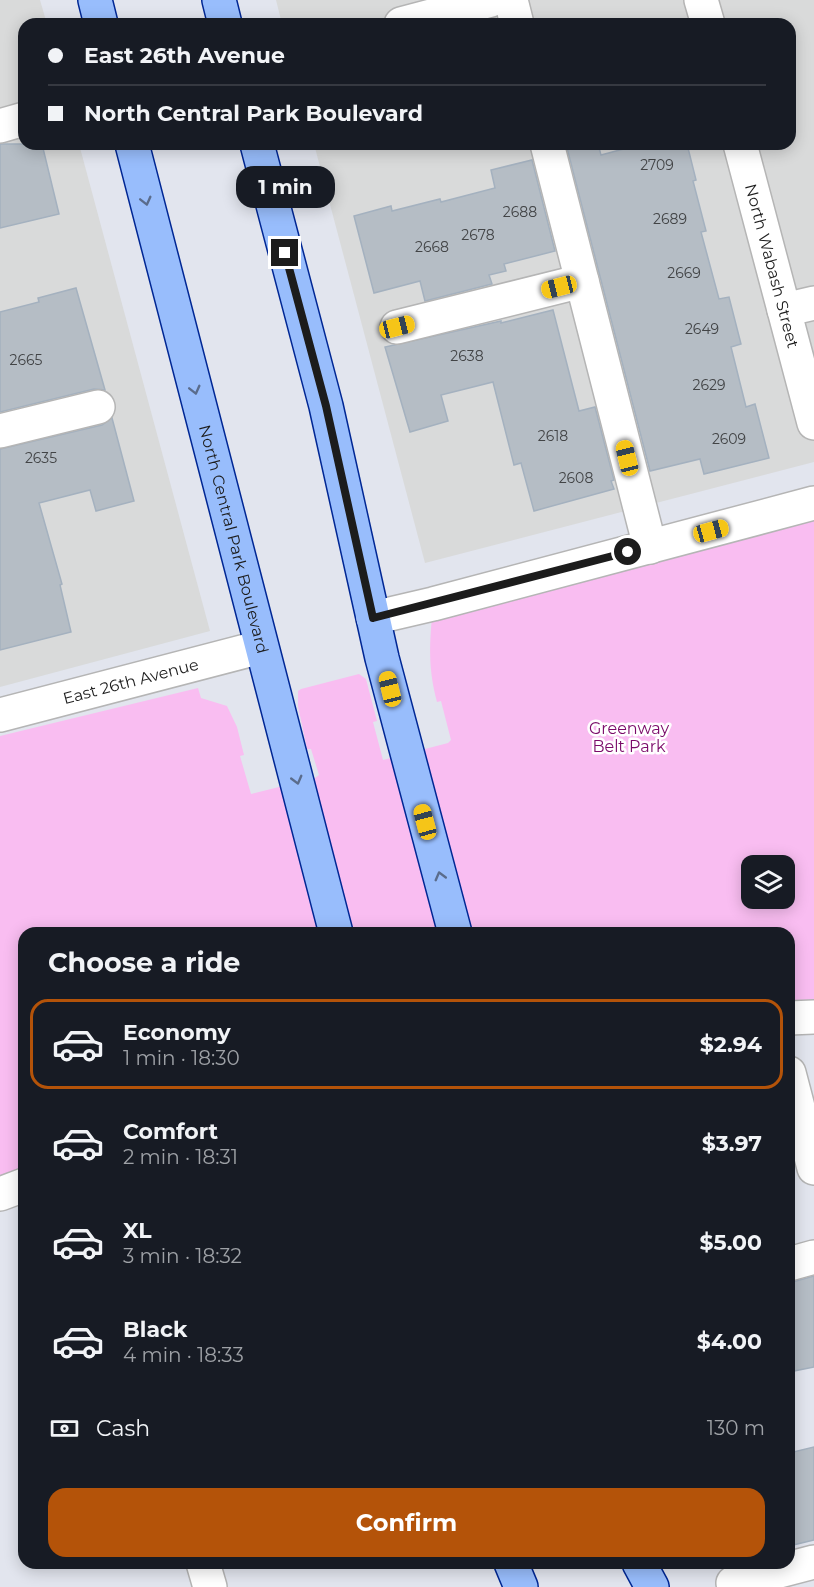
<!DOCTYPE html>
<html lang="en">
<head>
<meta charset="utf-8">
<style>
  body { margin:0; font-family:Montserrat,sans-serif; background:#242831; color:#f1f3f6; height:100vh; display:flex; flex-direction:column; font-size:22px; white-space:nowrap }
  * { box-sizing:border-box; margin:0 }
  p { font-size:20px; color:#9ea1a6 }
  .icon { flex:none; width:33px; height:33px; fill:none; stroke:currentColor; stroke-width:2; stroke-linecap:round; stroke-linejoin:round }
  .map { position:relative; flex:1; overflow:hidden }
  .side { position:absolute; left:18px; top:927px; width:777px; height:642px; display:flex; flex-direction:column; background:#171b24; border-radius:18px; box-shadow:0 3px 15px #0003 }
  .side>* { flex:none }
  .banner { position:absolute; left:18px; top:18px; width:778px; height:132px; border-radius:18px; box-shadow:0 3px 15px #0003; display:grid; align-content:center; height:132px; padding:0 30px; background:#171b24 }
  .buttons { position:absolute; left:741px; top:855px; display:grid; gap:12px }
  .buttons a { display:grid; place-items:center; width:54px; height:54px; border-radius:12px; background:#171b24; box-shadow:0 3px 15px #0003; font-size:30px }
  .end { position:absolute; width:27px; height:27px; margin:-14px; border:8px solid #1c1c1c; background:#fff; box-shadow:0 0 0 3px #fff }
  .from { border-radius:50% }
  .bubble { position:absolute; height:42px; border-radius:18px; background:#171b24; box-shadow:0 3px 15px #0003; font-size:20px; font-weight:700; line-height:42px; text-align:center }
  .car { position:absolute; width:18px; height:36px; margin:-18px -9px; border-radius:8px; box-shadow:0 0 4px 2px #0007; background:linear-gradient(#f5c518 24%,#345 0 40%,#f5c518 0 76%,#345 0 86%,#f5c518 0) }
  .banner b { display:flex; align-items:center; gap:21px; height:57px; font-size:22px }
  .banner b+b { border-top:2px solid #363941 }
  .banner i { width:15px; height:15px; background:#f1f3f6 }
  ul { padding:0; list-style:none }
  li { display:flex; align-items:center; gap:18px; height:90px; margin:0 12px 9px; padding:0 18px; border:3px solid transparent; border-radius:18px }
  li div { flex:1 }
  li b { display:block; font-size:22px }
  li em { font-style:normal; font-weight:700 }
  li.active { border-color:#b45309 }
  li>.icon { width:54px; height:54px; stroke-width:1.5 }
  h2 { padding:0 30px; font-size:27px; line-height:72px }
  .pay { display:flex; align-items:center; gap:15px; height:66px; padding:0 30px; font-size:22px }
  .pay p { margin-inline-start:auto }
  .cta { display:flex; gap:12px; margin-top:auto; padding:12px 30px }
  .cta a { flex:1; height:69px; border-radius:18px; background:#b45309; color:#fff; font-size:24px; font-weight:700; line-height:69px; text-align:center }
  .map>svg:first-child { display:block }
</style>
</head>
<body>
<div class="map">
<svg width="814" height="1587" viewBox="0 0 814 1587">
  <rect width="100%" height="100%" fill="#e2e5ee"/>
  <g fill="#d9dada">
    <path d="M0,0H40L47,24H24V144H79L210,631L0,687Z"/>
    <path d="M276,0H814V462L425,563L314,144H790V24H282Z"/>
  </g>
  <path fill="#f9bdf1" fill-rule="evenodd" d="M814,503V1017L789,1018V933H24V1186L0,1195V736L198,688L201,698L227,706L237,727L244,755L240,756L251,794L315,778L319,775L311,749H307L298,706V691L301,689L359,674L366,679L377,721L373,722L383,760L448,743L451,740L441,701L437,702C427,664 430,642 433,604ZM752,866H784V898H752Z"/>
  <g fill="#b5bdc5" stroke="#a4b1bf" stroke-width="1.5">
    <path d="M0,144H42L59,214L0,228Z"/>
    <path d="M566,144H598L601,155L642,144H687L696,180L693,181L706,231L701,232L719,299L729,297L741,344L731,347L746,407L755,404L769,458L704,474L700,459L650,471Z"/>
    <path d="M532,160L555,251L504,264L506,271L489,275L492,284L425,301L420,281L374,293L354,216L391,206L392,211L440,199L441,202L495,188L491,170Z"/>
    <path d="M76,288L105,390L94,389L0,412V312L39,302L38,298Z"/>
    <path d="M553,310L579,411L595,407L614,480L611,481L614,489L534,511L521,463L514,465L493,382L441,395L448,421L410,432L385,347L501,321V323Z"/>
    <path d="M112,418L134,501L96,511L90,490L39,503L62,584L60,585L71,632L0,650V449L102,425Z"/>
    <path d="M814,1276V1367L789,1372V1283Z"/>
    <path d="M814,1447V1540L789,1546V1453Z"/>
  </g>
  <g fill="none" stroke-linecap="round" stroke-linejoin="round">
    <g stroke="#b5b5b5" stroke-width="36">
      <g id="minor">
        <path d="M511,0L517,24"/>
        <path d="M701,0L708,24"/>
        <path d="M401,24L491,0"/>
        <path d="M0,126L24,119"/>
        <path d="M547,144L650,547"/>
        <path id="s1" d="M740,144L814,423"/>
        <path d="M784,310L814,303"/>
        <path d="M397,327L582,281"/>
        <path d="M0,431L98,407"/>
        <path d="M373,618L433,604L814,503"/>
        <path id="s2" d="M0,715L261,647"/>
        <path d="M789,1018L814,1017"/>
        <path d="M789,1073L814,1168"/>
        <path d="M0,1194L24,1185"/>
        <path d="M789,1264L814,1257"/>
        <path d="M203,1563L210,1587"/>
        <path d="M733,1583L814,1562"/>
      </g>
    </g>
    <g stroke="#002794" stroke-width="36">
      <g id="major">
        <path d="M95,0L101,24"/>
        <path d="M219,0L225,24"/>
        <path id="s3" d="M132,144L336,933"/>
        <path d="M257,144L326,406L382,658L455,933"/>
        <path d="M511,1563L521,1587"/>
        <path d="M639,1563L652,1587"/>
      </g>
    </g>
    <use href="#minor" stroke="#fff" stroke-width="33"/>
    <use href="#major" stroke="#98bdfc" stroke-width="33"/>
  </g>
  <defs><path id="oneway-chevron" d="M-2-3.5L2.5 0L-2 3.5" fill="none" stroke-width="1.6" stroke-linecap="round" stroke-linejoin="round" transform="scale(1.5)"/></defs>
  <g stroke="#5a6c8c">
    <use href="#oneway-chevron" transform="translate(146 201) rotate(76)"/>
    <use href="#oneway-chevron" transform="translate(195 390) rotate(76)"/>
    <use href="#oneway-chevron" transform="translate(297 780) rotate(75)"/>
    <use href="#oneway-chevron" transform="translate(440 876) rotate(-105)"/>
  </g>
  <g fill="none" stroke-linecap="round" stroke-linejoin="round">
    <path stroke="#1c1c1c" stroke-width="8" d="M285,253L326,406L373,618L628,552"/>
  </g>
  <g text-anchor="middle" stroke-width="5" stroke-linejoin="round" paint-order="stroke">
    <g font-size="14" fill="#424446">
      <text x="657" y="170">2709</text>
      <text x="520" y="217">2688</text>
      <text x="670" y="224">2689</text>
      <text x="478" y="240">2678</text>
      <text x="432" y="252">2668</text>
      <text x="684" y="278">2669</text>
      <text x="702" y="334">2649</text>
      <text x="467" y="361">2638</text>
      <text x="26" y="365">2665</text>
      <text x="709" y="390">2629</text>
      <text x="553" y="441">2618</text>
      <text x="729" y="444">2609</text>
      <text x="41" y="463">2635</text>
      <text x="576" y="483">2608</text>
    </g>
    <g font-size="16" fill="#1c1c1c" stroke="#fff">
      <text dy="6" stroke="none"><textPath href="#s1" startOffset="126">North Wabash Street</textPath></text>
      <text dy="6" stroke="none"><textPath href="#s3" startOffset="408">North Central Park Boulevard</textPath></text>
      <text dy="6" stroke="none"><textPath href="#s2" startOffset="135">East 26th Avenue</textPath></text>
    </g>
    <g font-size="16" fill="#7a0a69" stroke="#fff">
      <text x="629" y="734">Greenway<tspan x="629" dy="18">Belt Park</tspan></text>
    </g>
  </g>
</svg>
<div class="buttons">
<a><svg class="icon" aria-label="layers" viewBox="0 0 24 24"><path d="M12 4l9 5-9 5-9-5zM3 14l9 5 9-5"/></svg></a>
</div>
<i class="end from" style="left:628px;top:552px"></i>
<i class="end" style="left:285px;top:253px"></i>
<div class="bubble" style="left:236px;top:166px;width:99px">1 min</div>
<i class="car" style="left:559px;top:287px;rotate:256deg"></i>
<i class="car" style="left:397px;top:327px;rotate:76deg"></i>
<i class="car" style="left:627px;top:458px;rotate:346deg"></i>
<i class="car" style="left:711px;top:531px;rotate:75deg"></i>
<i class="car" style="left:390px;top:689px;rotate:346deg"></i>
<i class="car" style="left:425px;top:822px;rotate:345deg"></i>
<div class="banner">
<b><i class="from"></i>East 26th Avenue</b>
<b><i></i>North Central Park Boulevard</b>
</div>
<section class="side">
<h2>Choose a ride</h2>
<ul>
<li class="active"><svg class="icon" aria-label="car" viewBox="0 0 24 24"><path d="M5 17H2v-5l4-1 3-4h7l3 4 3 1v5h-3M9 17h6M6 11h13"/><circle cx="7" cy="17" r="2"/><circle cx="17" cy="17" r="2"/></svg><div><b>Economy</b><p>1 min · 18:30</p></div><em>$2.94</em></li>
<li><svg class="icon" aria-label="car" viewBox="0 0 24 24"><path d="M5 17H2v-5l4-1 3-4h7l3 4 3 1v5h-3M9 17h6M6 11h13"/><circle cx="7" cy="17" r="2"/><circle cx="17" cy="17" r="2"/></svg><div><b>Comfort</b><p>2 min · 18:31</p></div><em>$3.97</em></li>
<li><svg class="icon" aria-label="car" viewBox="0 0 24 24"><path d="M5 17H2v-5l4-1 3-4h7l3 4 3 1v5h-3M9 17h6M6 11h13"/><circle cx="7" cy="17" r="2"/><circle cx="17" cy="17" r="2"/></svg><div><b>XL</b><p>3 min · 18:32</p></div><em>$5.00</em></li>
<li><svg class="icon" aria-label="car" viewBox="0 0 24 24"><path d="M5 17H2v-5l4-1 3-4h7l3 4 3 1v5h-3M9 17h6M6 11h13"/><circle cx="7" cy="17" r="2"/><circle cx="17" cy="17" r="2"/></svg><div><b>Black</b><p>4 min · 18:33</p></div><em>$4.00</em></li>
</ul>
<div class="pay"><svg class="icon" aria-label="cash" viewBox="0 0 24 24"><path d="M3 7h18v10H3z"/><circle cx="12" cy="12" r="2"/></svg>Cash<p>130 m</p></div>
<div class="cta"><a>Confirm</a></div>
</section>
</div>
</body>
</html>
